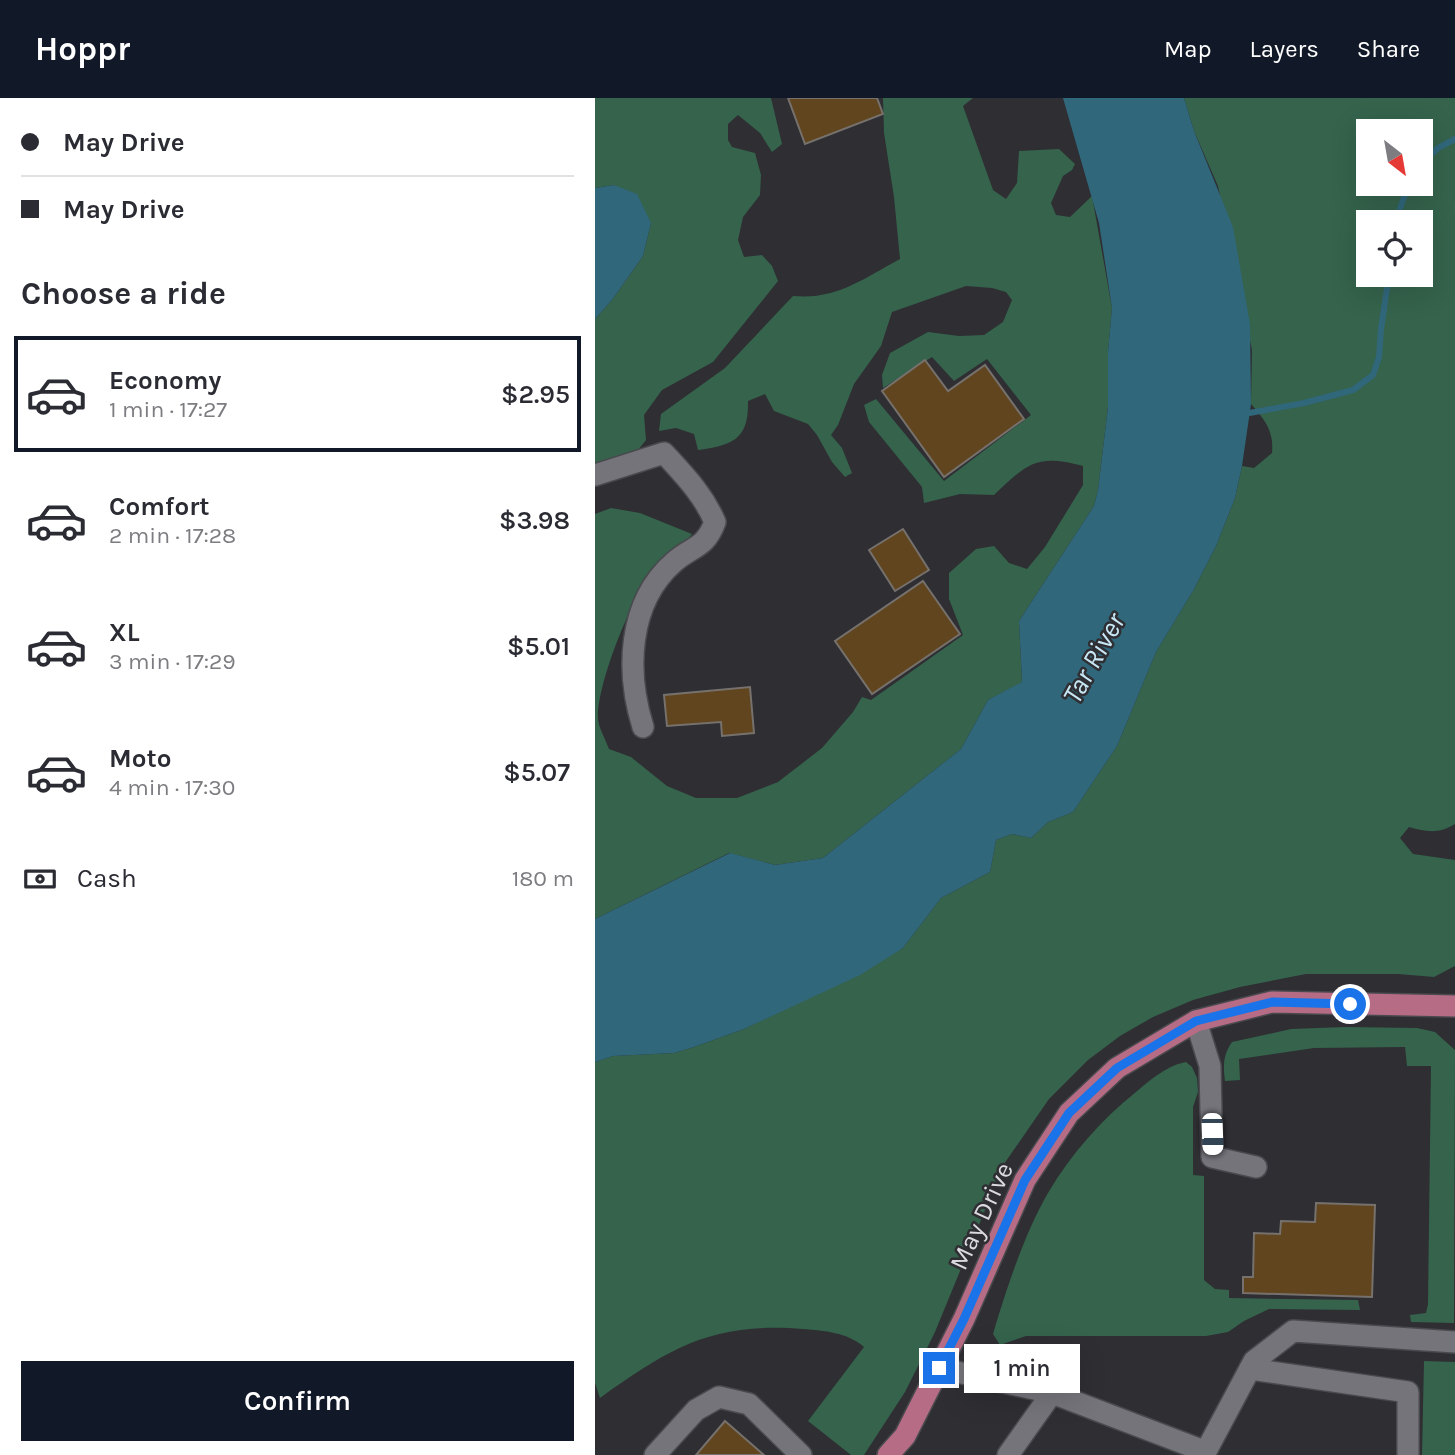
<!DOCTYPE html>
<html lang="en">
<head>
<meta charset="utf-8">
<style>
  body { margin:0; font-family:Karla,sans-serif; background:#f2f2f3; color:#2b2b33; height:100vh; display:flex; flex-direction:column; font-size:26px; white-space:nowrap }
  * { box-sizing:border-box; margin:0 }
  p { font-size:23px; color:#7c7c81 }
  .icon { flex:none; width:38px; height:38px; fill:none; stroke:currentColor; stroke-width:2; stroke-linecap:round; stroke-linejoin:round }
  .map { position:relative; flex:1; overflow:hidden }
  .sheet { display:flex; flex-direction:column; background:#fff; width:595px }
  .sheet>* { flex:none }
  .guide { display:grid; align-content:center; height:154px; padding:0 21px; background:#fff }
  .needle { width:46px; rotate:149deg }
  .controls { position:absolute; left:761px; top:21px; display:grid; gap:14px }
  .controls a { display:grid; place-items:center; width:77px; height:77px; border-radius:0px; background:#fff; box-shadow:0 7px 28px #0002; font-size:35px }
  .end { position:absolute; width:32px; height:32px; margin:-16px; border:9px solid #1a73e8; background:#fff; box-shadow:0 0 0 4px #fff }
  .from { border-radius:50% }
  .bubble { position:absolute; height:49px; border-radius:0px; background:#fff; box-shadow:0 7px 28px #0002; font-size:23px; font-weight:600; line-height:49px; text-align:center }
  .car { position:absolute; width:21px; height:42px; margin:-21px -10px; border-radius:9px; box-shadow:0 0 5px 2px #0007; background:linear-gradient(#fff 24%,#345 0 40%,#fff 0 76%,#345 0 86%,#fff 0) }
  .guide b { display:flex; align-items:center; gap:24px; height:66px; font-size:26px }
  .guide b+b { border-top:2px solid #e1e1e2 }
  .guide i { width:18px; height:18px; background:#2b2b33 }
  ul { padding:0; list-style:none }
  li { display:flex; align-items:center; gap:21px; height:116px; margin:0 14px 10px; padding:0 7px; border:4px solid transparent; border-radius:0px }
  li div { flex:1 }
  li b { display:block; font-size:26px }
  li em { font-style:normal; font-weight:600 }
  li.selected { border-color:#111827 }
  li>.icon { width:63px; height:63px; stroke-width:1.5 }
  h2 { padding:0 21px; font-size:32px; line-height:84px }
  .pay { display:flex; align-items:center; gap:18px; height:77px; padding:0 21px; font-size:26px }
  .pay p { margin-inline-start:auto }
  .button { display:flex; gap:14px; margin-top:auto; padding:14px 21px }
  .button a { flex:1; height:80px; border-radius:0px; background:#111827; color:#fff; font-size:28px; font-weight:600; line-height:80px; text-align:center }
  header { display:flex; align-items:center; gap:42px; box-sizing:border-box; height:98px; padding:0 35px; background:#111827; color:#fff }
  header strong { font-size:33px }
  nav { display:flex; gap:38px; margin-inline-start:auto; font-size:24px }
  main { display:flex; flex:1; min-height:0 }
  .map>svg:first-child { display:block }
</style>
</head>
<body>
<header>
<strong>Hoppr</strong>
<nav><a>Map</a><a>Layers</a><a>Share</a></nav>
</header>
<main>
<section class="sheet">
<div class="guide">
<b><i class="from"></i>May Drive</b>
<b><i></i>May Drive</b>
</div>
<h2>Choose a ride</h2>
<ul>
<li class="selected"><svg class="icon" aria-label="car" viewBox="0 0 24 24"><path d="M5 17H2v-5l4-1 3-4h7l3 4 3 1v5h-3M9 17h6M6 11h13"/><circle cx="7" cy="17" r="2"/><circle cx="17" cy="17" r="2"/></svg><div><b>Economy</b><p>1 min · 17:27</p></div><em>$2.95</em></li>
<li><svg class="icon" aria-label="car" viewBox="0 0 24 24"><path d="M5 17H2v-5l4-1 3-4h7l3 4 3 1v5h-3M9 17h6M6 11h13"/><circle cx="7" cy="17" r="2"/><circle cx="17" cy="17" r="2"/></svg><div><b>Comfort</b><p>2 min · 17:28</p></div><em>$3.98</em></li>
<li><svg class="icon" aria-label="car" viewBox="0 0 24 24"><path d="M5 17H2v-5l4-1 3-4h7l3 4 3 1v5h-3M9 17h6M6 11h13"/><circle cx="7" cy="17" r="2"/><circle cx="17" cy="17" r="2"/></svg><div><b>XL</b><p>3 min · 17:29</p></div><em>$5.01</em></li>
<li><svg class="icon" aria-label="car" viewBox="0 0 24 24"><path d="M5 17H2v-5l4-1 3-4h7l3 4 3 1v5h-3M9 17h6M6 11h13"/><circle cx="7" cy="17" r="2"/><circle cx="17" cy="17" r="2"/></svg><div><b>Moto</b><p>4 min · 17:30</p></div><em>$5.07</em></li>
</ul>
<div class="pay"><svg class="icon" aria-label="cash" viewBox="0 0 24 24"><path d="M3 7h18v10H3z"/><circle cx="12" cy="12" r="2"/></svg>Cash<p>180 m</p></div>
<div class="button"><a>Confirm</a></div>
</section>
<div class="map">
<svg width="860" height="1357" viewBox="0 0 860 1357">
  <rect width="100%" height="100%" fill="#2e2e33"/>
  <g fill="#35634c" fill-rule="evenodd">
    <path d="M0,0H176L187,46L177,54L165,35L143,17L133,26V42L137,49L160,55L166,77L165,97L148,119L143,142L149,159L167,157L177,168L183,183L118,264L67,292L49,317L51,342L39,357L0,372V221L17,202L48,158L56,125L19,87L0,90Z"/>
    <path d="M288,0H378L368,8L398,92L411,101L422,85L424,53L464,51L480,66L477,72L468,78L456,105L461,117L475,119L497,98L517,210L513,254V309L503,392L499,408L424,523L427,585L393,602L366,651L228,760L180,767L134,755L0,821V416L16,410L45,415L97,436C89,448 78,450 68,460C42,485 2,583 3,620C3,629 11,642 14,651L36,659L72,688L101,700H142L183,684L227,650L258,614L267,599L276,602L368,537L354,501V475L381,451L399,448L414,465L432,471L450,449L488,387V368C441,355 432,366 399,397L365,396L329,405L327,389L274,324L269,307L281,301L349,383L436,317L392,261L359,283L337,259L288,290L287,277L295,255L333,234L364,238L389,237L408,224L417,202L411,194L397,190L371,188L297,214L286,248L259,286L243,327L236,337L247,350L257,375L250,379L237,364L222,337L213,326L179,313L170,296L153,303C154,342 137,347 103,352L99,336L81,330L64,333L66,316L130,270L198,198C241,202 268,181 305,161L299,99L289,35Z"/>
    <path d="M589,0H860V726C844,736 832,734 814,729L805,740L818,756L860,762V868L839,879L803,876H711L645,889L598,902L558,919L525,938L493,962L454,1001L409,1066L340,1234L310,1294L269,1357H256L213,1323L269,1249C252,1234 229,1233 208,1231C118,1224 76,1249 5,1300L0,1285V964L18,958L79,955L99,949L149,931L203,905L308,850L346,800L395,774L401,742L417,736L436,740L453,724L478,714L522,648L561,554L598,493L621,448L640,400L647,368L659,370L677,355C679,333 670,322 656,306L657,252L623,88L599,33ZM774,33H826V86H774ZM774,124H826V177H774Z"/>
    <path d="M750,929L822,930L840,934L860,952L859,1225L816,1224L815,1217L831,1215L833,1206L836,968H812L810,949L719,950L644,961L645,982L630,983C628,967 628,957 637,944L696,931Z"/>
    <path d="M591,964L597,969L602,980L603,994L598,1009V1077L609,1078V1182L620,1191L634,1192V1200L763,1202L765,1212L674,1211L649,1223L633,1234L611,1238H431L405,1247L398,1236C411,1192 430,1134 453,1095C476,1056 506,1022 541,994C555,982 573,967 591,964Z"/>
    <path d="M829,1263L860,1264V1357H827Z"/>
  </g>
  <g fill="#31677b">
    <path d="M468,0H589L599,33L638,129L655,226L656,306L647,368L640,400L621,448L598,493L561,554L522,648L478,714L453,724L436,740L417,736L401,742L395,774L346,800L308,850L265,877L149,931L99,949L79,955L18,958L0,964V821L135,755L180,767L228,760L366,651L393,602L427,584L424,523L499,408L503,392L513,309V254L517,210L504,125Z"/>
    <path d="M19,87L42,96L56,125L48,158L17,202L0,221V90Z"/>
  </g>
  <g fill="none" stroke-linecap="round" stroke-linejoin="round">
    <g stroke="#31677b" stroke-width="6">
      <path d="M826,66L843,50L860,41"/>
      <path d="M802,124L804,113L814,86"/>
      <path d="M649,316L709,305L758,292L778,277L784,259L786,231L794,177"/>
    </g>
  </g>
  <g fill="#60451f" stroke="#76716c" stroke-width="2">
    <path d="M193,0H282L288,16L210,46Z"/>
    <path d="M330,262L353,293L390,267L429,321L349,379L287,293Z"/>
    <path d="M308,431L334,472L300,493L274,452Z"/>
    <path d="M328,483L365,536L277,596L240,543Z"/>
    <path d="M155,589L159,635L127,638L126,624L72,628L69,597Z"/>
    <path d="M721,1105L780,1107L777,1199L648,1195V1179H658L659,1135L685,1136L686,1123L720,1124Z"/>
    <path d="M130,1323L169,1357H101Z"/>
  </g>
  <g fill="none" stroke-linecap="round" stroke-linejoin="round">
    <g stroke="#49494e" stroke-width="24">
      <g id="minor">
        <path d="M0,377L69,355C89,377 108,396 120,424C110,451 97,448 79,464C32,505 31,575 48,629"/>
        <path d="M601,923L615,968L617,1059L661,1069"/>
        <path d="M344,1270L457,1295L609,1353"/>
        <path d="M655,1271L813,1294V1357"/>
        <path d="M60,1357L101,1312L124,1299L154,1306L206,1357"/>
        <path d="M413,1357L457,1295"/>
        <path d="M609,1357L659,1263L698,1233L860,1244"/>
      </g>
    </g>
    <g stroke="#49494e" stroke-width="24">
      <path id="major" d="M293,1357L310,1338L369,1221L430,1082L474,1015L522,970L601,923L677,904L860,908"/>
    </g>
    <use href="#minor" stroke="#75747b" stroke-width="21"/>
    <use href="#major" stroke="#b66c84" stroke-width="21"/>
  </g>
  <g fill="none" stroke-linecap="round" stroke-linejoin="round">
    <path stroke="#1a73e8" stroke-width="9" d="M344,1270L369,1221L430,1082L474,1015L522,970L601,923L677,904L755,906"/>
  </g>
  <g text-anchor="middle" stroke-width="5" stroke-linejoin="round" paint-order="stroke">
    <g font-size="26" fill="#dbdbdf" stroke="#2e2e33">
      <text transform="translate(386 1118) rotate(-65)" y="9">May Drive</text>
    </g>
    <g font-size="28" font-style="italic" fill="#c9e8f6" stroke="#2e2e33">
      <text transform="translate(498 560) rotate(-61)" y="10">Tar River</text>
    </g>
  </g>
</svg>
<div class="controls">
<a><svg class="needle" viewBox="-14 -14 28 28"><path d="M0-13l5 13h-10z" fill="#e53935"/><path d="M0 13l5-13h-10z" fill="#7c7c81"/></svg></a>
<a><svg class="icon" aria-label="locate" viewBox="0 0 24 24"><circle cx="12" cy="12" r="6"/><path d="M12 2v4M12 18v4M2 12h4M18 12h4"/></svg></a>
</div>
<i class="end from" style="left:755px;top:906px"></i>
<i class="end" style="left:344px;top:1270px"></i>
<div class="bubble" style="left:369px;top:1246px;width:116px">1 min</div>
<i class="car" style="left:617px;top:1036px;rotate:178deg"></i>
</div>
</main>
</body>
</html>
